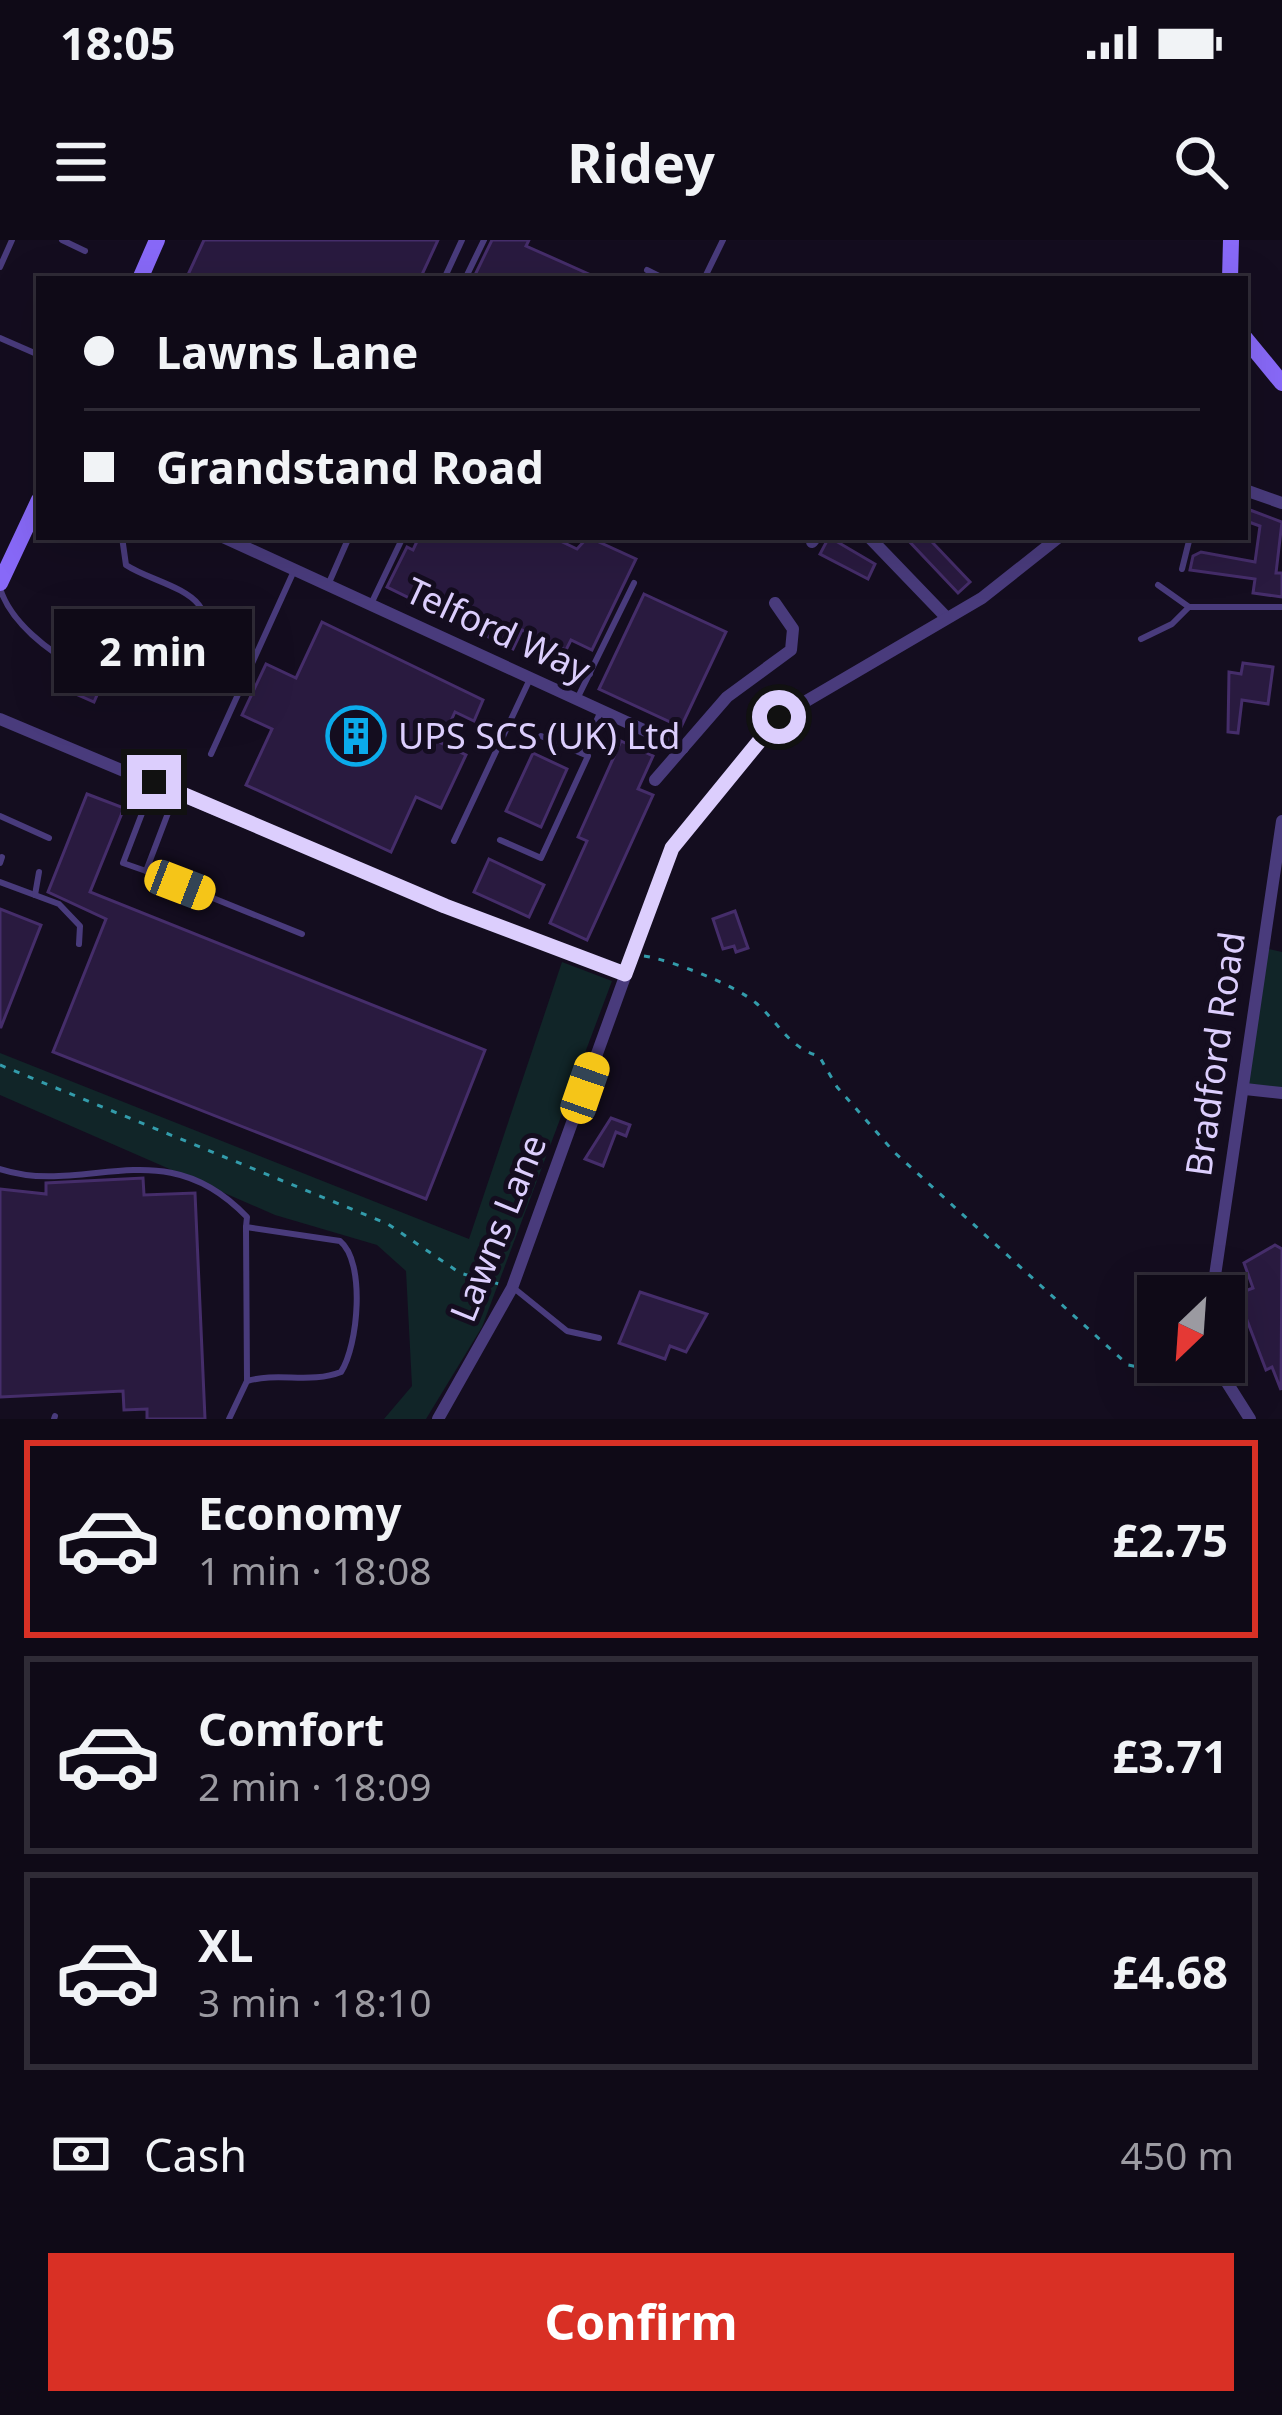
<!DOCTYPE html>
<html lang="en">
<head>
<meta charset="utf-8">
<style>
  body { margin:0; font-family:"Noto Sans",sans-serif; background:#1d1824; color:#f1f3f6; height:100vh; display:flex; flex-direction:column; font-size:45px; white-space:nowrap }
  * { box-sizing:border-box; margin:0 }
  p { font-size:39px; color:#9b9aa1 }
  .icon { flex:none; width:66px; height:66px; fill:none; stroke:currentColor; stroke-width:2; stroke-linecap:round; stroke-linejoin:round }
  .map { position:relative; height:1179px; overflow:hidden }
  .drawer { display:flex; flex-direction:column; background:#0f0a17; flex:1 }
  .drawer>* { flex:none }
  .hud { position:absolute; left:36px; top:36px; width:1212px; height:264px; border-radius:0px; box-shadow:0 12px 48px #0002,0 0 0 3px #2f2b36; display:grid; align-content:center; height:264px; padding:0 48px; background:#0f0a17 }
  .needle { width:78px; rotate:205deg }
  .controls { position:absolute; left:1137px; top:1035px; display:grid; gap:24px }
  .controls a { display:grid; place-items:center; width:108px; height:108px; border-radius:0px; background:#0f0a17; box-shadow:0 12px 48px #0002,0 0 0 3px #2f2b36; font-size:60px }
  .end { position:absolute; width:54px; height:54px; margin:-27px; border:15px solid #dccefd; background:#111; box-shadow:0 0 0 6px #111 }
  .from { border-radius:50% }
  .bubble { position:absolute; height:84px; border-radius:0px; background:#0f0a17; box-shadow:0 12px 48px #0002,0 0 0 3px #2f2b36; font-size:39px; font-weight:700; line-height:84px; text-align:center }
  .car { position:absolute; width:36px; height:72px; margin:-36px -18px; border-radius:15px; box-shadow:0 0 9px 3px #0007; background:linear-gradient(#f5c518 24%,#345 0 40%,#f5c518 0 76%,#345 0 86%,#f5c518 0) }
  .hud b { display:flex; align-items:center; gap:42px; height:114px; font-size:45px }
  .hud b+b { border-top:3px solid #2f2b36 }
  .hud i { width:30px; height:30px; background:#f1f3f6 }
  ul { padding:21px 0 0; list-style:none }
  li { display:flex; align-items:center; gap:36px; height:198px; margin:0 24px 18px; padding:0 24px; border:6px solid #2f2b36; border-radius:0px }
  li div { flex:1 }
  li b { display:block; font-size:45px }
  li em { font-style:normal; font-weight:700 }
  li.on { border-color:#d93025 }
  li>.icon { width:108px; height:108px; stroke-width:1.5 }
  .pay { display:flex; align-items:center; gap:30px; height:132px; padding:0 48px; font-size:45px }
  .pay p { margin-inline-start:auto }
  .button { display:flex; gap:24px; margin-top:auto; padding:24px 48px }
  .button a { flex:1; height:138px; border-radius:0px; background:#d93025; color:#fff; font-size:48px; font-weight:700; line-height:138px; text-align:center }
  .status { display:flex; justify-content:space-between; align-items:center; height:84px; padding:0 60px; background:#0f0a17; direction:ltr }
  .status svg { height:33px; fill:currentColor }
  header { display:flex; justify-content:space-between; align-items:center; height:156px; padding:0 48px; background:#0f0a17; font-size:54px; font-weight:700 }
  .map>svg:first-child { display:block }
</style>
</head>
<body>
<div class="status"><b>18:05</b><svg viewBox="0 0 49 12"><path d="M0 12V9h3v3zM5 12V6h3v6zM10 12V3h3v9zM15 12V0h3v12zM26 1h20v11H26zM47 4h2v5h-2z"/></svg></div>
<header><svg class="icon" aria-label="menu" viewBox="0 0 24 24"><path d="M4 6h16M4 12h16M4 18h16"/></svg>Ridey<svg class="icon" aria-label="search" viewBox="0 0 24 24"><circle cx="10" cy="10" r="6"/><path d="M15 15l6 6"/></svg></header>
<div class="map">
<svg width="1282" height="1179" viewBox="0 0 1282 1179">
  <rect width="100%" height="100%" fill="#140d1f"/>
  <g fill="#112528">
    <path d="M1264,708L1282,712V853L1245,849Z"/>
    <path d="M562,722L612,741L482,1087L426,1179H384L412,1146L406,1031L377,1005L275,975L0,855V813L469,999Z"/>
  </g>
  <g fill="#291a3f" stroke="#452d6a" stroke-width="3">
    <path d="M204,0H438L420,39H186Z"/>
    <path d="M492,0H529L526,6L600,39H473Z"/>
    <path d="M1250,270L1282,282L1276,333H1282V357L1253,353L1255,339L1190,330L1193,316L1201,312L1255,322L1260,286L1246,281Z"/>
    <path d="M419,297H552L577,309L588,297L636,319L592,410L571,400L566,410L522,390L513,409L387,347L407,307L413,310Z"/>
    <path d="M829,297L875,324L868,339L820,314Z"/>
    <path d="M905,297H938L932,302L970,342L958,353Z"/>
    <path d="M644,354L726,392L681,487L599,449Z"/>
    <path d="M322,382L483,460L474,481L455,472L441,503L466,515L441,568L416,557L391,612L246,545L272,489L242,475L266,424L296,438Z"/>
    <path d="M92,403L116,414L108,432L98,437L101,446L94,462L69,451L77,435L87,431L83,421Z"/>
    <path d="M1243,423L1273,427L1268,464L1242,460L1238,493L1228,492L1229,432L1241,434Z"/>
    <path d="M621,501L653,516L638,549L653,555L587,700L550,683L587,601L578,597Z"/>
    <path d="M533,513L567,529L541,587L506,571Z"/>
    <path d="M87,554L124,568L90,652L485,810L426,959L53,812L106,679L48,652Z"/>
    <path d="M489,619L544,645L529,677L474,652Z"/>
    <path d="M0,669L41,685L1,787H0Z"/>
    <path d="M735,671L748,708L736,712L734,706L723,709L713,679Z"/>
    <path d="M611,878L630,885L626,896L616,892L603,926L585,919Z"/>
    <path d="M143,938L144,955L195,953L205,1179H147V1169L124,1170L123,1151L0,1157V949L46,954V943Z"/>
    <path d="M1275,1005L1282,1009L1281,1150L1272,1127L1266,1130L1237,1054L1253,1048L1244,1023Z"/>
    <path d="M640,1052L707,1074L686,1112L670,1106L665,1119L619,1103Z"/>
  </g>
  <g fill="none" stroke-linecap="round" stroke-linejoin="round">
    <g stroke="#339cab" stroke-width="3" stroke-dasharray="6 9" stroke-linecap="butt">
      <path d="M644,716C671,720 735,745 756,763C779,783 789,808 819,816L837,847L894,912L1128,1125L1167,1133L1206,1125"/>
      <path d="M0,825L388,984L460,1033L499,1044"/>
    </g>
    <g stroke="#493b7c" stroke-width="6">
      <path d="M62,0L85,11"/>
      <path d="M0,27L12,0"/>
      <path d="M647,30L665,39"/>
      <path d="M444,39L462,0"/>
      <path d="M465,39L484,0"/>
      <path d="M704,39L723,0"/>
      <path d="M0,98L39,115"/>
      <path d="M1182,329L1190,297"/>
      <path d="M328,345L349,297"/>
      <path d="M1158,345L1189,367"/>
      <path d="M0,348C10,382 49,412 80,428"/>
      <path d="M371,364L403,297"/>
      <path d="M1141,399L1172,384L1189,367H1282"/>
      <path d="M538,405L590,434"/>
      <path d="M105,439C119,446 132,454 149,452C187,449 227,400 199,365C184,346 147,339 126,325L122,297"/>
      <path d="M577,459L634,343"/>
      <path d="M582,513L600,473"/>
      <path d="M211,514L293,333"/>
      <path d="M176,552L146,631L302,694"/>
      <path d="M0,576L49,598"/>
      <path d="M500,600L541,618L588,516L541,496"/>
      <path d="M454,601L529,441"/>
      <path d="M0,623L2,617"/>
      <path d="M146,631L123,623L154,542"/>
      <path d="M0,642L59,664L80,686L79,704"/>
      <path d="M35,655L39,632"/>
      <path d="M0,929C87,957 163,889 247,977L246,987"/>
      <path d="M515,1049L567,1091L599,1098"/>
      <path d="M54,1179L55,1176"/>
      <path d="M229,1179L247,1141L246,987L340,1001C366,1022 358,1106 341,1132C311,1144 278,1132 247,1141"/>
    </g>
    <g stroke="#493b7c" stroke-width="12">
      <path d="M1245,250L1282,263"/>
      <path d="M223,297L683,508"/>
      <path d="M869,297L946,377"/>
      <path d="M812,302L816,297"/>
      <path d="M0,479L445,666L625,734"/>
      <path d="M655,540L727,457L791,410L793,389L775,363"/>
      <path d="M1245,849L1282,853"/>
      <path d="M1212,1056L1282,581"/>
      <path d="M1214,1122L1250,1179"/>
      <path d="M438,1179L512,1048L672,607L779,477L982,358L1059,297"/>
    </g>
    <g stroke="#8869f8" stroke-width="16">
      <path d="M140,39L157,0"/>
      <path d="M1230,39L1231,0"/>
      <path d="M1245,98L1282,143"/>
      <path d="M0,343L39,260"/>
    </g>
  </g>
  <g fill="none" stroke-linecap="round" stroke-linejoin="round">
    <path stroke="#dccefd" stroke-width="15" d="M154,542L445,666L625,734L672,608L779,477"/>
  </g>
  <defs>
    <g id="building-ring" transform="scale(3)"><circle r="9.5" fill="#140d1f" stroke="#0babeb" stroke-width="1.5"/><path d="M-4-6H4V6H1V3H-1V6H-4ZM-2.5-4.3h1.7v1.8h-1.7ZM.8-4.3h1.7v1.8H.8ZM-2.5-1h1.7V.8h-1.7ZM.8-1h1.7V.8H.8Z" fill="#0babeb"/></g>
  </defs>
  <g fill-rule="evenodd">
    <use href="#building-ring" x="356" y="496"/>
  </g>
  <g text-anchor="middle" stroke-width="10" stroke-linejoin="round" paint-order="stroke">
    <g font-size="36" fill="#dccefd" stroke="#140d1f">
      <text transform="translate(498 390) rotate(25)" y="13">Telford Way</text>
      <text transform="translate(1215 814) rotate(-82)" y="13">Bradford Road</text>
      <text transform="translate(498 988) rotate(-68)" y="13">Lawns Lane</text>
    </g>
    <g font-size="36" fill="#dccefd" stroke="#140d1f" text-anchor="start">
      <text x="398" y="509">UPS SCS (UK) Ltd</text>
    </g>
  </g>
</svg>
<div class="controls">
<a><svg class="needle" viewBox="-14 -14 28 28"><path d="M0-13l5 13h-10z" fill="#e53935"/><path d="M0 13l5-13h-10z" fill="#9b9aa1"/></svg></a>
</div>
<i class="end from" style="left:779px;top:477px"></i>
<i class="end" style="left:154px;top:542px"></i>
<div class="bubble" style="left:54px;top:369px;width:198px">2 min</div>
<i class="car" style="left:180px;top:645px;rotate:111deg"></i>
<i class="car" style="left:585px;top:848px;rotate:19deg"></i>
<div class="hud">
<b><i class="from"></i>Lawns Lane</b>
<b><i></i>Grandstand Road</b>
</div>
</div>
<section class="drawer">
<ul>
<li class="on"><svg class="icon" aria-label="car" viewBox="0 0 24 24"><path d="M5 17H2v-5l4-1 3-4h7l3 4 3 1v5h-3M9 17h6M6 11h13"/><circle cx="7" cy="17" r="2"/><circle cx="17" cy="17" r="2"/></svg><div><b>Economy</b><p>1 min · 18:08</p></div><em>£2.75</em></li>
<li><svg class="icon" aria-label="car" viewBox="0 0 24 24"><path d="M5 17H2v-5l4-1 3-4h7l3 4 3 1v5h-3M9 17h6M6 11h13"/><circle cx="7" cy="17" r="2"/><circle cx="17" cy="17" r="2"/></svg><div><b>Comfort</b><p>2 min · 18:09</p></div><em>£3.71</em></li>
<li><svg class="icon" aria-label="car" viewBox="0 0 24 24"><path d="M5 17H2v-5l4-1 3-4h7l3 4 3 1v5h-3M9 17h6M6 11h13"/><circle cx="7" cy="17" r="2"/><circle cx="17" cy="17" r="2"/></svg><div><b>XL</b><p>3 min · 18:10</p></div><em>£4.68</em></li>
</ul>
<div class="pay"><svg class="icon" aria-label="cash" viewBox="0 0 24 24"><path d="M3 7h18v10H3z"/><circle cx="12" cy="12" r="2"/></svg>Cash<p>450 m</p></div>
<div class="button"><a>Confirm</a></div>
</section>
</body>
</html>
